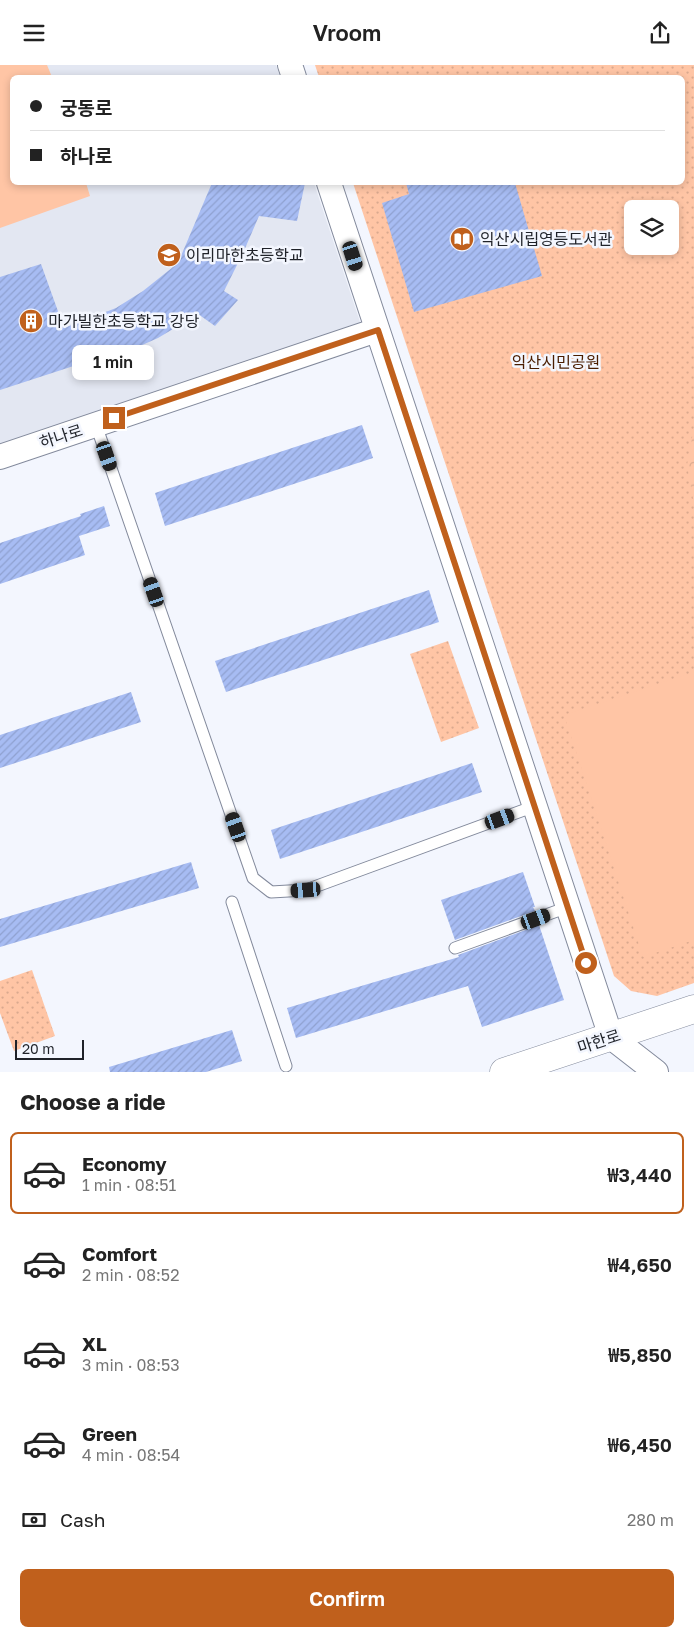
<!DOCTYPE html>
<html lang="en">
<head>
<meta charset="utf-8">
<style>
  body { margin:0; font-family:"Golos Text","Noto Sans KR",sans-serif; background:#f2f2f2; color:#222; height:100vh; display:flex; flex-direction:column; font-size:19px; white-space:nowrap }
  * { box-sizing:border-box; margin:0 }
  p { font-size:16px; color:#767676 }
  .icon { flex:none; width:28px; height:28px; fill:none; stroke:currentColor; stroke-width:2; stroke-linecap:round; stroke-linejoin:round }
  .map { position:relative; height:1007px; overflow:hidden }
  .drawer { display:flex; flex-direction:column; background:#fff; flex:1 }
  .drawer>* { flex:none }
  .top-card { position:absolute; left:10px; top:10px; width:675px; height:110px; border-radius:8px; box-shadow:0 2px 8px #0003; display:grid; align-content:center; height:110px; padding:0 20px; background:#fff }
  .buttons { position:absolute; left:624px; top:135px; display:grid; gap:10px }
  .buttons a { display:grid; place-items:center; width:55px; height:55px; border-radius:8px; background:#fff; box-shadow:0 2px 8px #0003; font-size:25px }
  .scale { position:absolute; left:15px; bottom:12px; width:69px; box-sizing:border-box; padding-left:5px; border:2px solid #1f2229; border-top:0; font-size:14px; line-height:18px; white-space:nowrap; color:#1f2229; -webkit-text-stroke:4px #f3f6fe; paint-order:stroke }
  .end { position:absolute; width:22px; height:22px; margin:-11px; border:6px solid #c0601c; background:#fff; box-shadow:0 0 0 2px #fff }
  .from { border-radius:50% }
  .bubble { position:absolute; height:35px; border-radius:8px; background:#fff; box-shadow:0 2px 8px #0003; font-size:16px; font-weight:600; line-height:35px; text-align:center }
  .car { position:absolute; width:15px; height:30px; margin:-15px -8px; border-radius:6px; box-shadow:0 0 4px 1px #0007; background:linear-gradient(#222 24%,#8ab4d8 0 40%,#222 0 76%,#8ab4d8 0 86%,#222 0) }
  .top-card b { display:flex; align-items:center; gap:18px; height:48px; font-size:19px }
  .top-card b+b { border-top:1px solid #e0e0e0 }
  .top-card i { width:12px; height:12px; background:#222 }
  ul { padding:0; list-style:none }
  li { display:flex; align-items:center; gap:15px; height:82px; margin:0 10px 8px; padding:0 10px; border:2px solid transparent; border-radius:8px }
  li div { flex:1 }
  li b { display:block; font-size:19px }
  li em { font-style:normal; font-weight:600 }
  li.active { border-color:#c0601c }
  li>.icon { width:45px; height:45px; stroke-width:1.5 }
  h2 { padding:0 20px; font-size:22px; line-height:60px }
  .pay { display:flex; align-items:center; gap:12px; height:55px; padding:0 20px; font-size:19px }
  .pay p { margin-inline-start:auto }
  .button { display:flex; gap:10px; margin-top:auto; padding:10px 20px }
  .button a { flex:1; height:58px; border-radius:8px; background:#c0601c; color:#fff; font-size:20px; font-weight:600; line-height:58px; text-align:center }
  header { display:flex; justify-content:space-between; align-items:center; height:65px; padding:0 20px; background:#fff; font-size:22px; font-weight:600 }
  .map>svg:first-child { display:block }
</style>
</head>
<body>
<header><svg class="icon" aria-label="menu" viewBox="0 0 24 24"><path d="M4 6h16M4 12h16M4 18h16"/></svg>Vroom<svg class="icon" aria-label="share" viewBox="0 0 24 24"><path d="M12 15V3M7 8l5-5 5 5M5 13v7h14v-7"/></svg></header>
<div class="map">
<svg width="694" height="1007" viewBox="0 0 694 1007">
  <defs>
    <pattern id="grass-dots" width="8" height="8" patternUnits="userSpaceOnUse" patternTransform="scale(1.25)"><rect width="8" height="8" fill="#ffc5a5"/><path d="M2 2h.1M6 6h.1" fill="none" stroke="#daa98e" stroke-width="1.8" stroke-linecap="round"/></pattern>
    <pattern id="forest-crowns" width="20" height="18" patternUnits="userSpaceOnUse" patternTransform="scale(1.25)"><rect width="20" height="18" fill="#ffc5a5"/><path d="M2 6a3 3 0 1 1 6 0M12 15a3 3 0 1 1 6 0" fill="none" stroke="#daa98e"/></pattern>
    <pattern id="building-hatch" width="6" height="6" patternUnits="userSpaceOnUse" patternTransform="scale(1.25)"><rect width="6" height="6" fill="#a7bcf3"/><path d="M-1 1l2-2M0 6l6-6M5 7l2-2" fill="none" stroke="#8fa1d0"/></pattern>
  </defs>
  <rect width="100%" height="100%" fill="#f3f6fe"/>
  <path fill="#e3e7f2" d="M0,0H276L280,12H12V118H314L362,263L0,384Z"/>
  <g fill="url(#grass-dots)" fill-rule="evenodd">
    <path d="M315,0H694V918L657,931L631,926L614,911L353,118H682V12H319ZM632,144H670V181H632Z"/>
    <path d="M448,576L479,663L441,677L410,589Z"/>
    <path d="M32,905L55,971L14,986L0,948V916Z"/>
  </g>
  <path fill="url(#forest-crowns)" d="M694,362V439L687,400Z"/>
  <g fill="#ffc5a5">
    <path d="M0,0H47L52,12H12V118H86L90,131L0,163Z"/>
    <path d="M694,607V875L643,892L564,650Z"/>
  </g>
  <g fill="url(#building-hatch)">
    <path d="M212,118H305L297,156L259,151L243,188L224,226L238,235L215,261L198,249L158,273L97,300L95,294L0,325V212L41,199L64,263L116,243L143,226L178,198Z"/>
    <path d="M406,118H515L542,211L414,247L382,138L409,129Z"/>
    <path d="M362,360L373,393L165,461L155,428Z"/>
    <path d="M104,441L110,461L79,471L85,490L0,519V478L81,451L80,449Z"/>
    <path d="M429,525L439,557L226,627L215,596Z"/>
    <path d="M131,627L141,657L0,703V670Z"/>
    <path d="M472,698L482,727L280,794L271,765Z"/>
    <path d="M191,797L199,823L0,882V854Z"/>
    <path d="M523,807L535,842H533L535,846L455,875L441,835Z"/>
    <path d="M539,860L564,935L482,962L468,921L296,973L287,943L459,892L458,890Z"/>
    <path d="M232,965L242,996L206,1007H110L109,1002Z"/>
  </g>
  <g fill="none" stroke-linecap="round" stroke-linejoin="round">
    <g stroke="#838a9c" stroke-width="13">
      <g id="lane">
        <path d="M96,360L253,813L271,827L306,825L535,741"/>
        <path d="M232,837L286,1001"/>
        <path d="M455,883L568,842"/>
      </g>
    </g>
    <g stroke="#838a9c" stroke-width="26">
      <g id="street">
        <path d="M290,0L294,12"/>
        <path d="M329,118L611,972L656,1007"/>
        <path d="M0,392L377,265"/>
      </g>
    </g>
    <g stroke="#838a9c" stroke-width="29">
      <path id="secondary" d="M504,1007L694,944"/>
    </g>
    <use href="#lane" stroke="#fff" stroke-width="11"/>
    <use href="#street" stroke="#fff" stroke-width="24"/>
    <use href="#secondary" stroke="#fff" stroke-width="28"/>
  </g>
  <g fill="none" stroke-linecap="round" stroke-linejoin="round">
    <path stroke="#c0601c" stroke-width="6" d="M114,353L378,265L586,898"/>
  </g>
  <defs>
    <g id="library-disc" transform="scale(1.25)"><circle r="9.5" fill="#c0601c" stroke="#f3f6fe"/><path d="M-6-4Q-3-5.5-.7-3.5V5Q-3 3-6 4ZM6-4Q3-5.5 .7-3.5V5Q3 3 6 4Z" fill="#fff"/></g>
    <g id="school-disc" transform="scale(1.25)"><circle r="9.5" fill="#c0601c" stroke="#f3f6fe"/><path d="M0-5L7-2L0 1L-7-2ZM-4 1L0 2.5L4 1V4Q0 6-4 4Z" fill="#fff"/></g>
    <g id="building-disc" transform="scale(1.25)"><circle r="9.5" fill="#c0601c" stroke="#f3f6fe"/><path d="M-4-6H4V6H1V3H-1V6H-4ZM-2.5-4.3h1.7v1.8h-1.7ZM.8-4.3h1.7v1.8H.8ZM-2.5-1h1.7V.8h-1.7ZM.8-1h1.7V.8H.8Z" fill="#fff"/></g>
  </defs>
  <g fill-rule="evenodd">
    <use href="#library-disc" x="462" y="174"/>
    <use href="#school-disc" x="169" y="190"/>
    <use href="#building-disc" x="31" y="256"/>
  </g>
  <g text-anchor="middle" stroke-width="5" stroke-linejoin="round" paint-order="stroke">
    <g font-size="16" fill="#1f2229" stroke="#f3f6fe" text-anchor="start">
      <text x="480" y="180">익산시립영등도서관</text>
      <text x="186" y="196">이리마한초등학교</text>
      <text x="48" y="262">마가빌한초등학교 강당</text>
    </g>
    <g font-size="16" fill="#4a1d00" stroke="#f3f6fe">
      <text x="556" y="303">익산시민공원</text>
    </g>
    <g font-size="16" fill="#1f2229" stroke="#f3f6fe">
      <text transform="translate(61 371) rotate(-18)" y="6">하나로</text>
      <text transform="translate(599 976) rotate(-18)" y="6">마한로</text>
    </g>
  </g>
</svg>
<div class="buttons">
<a><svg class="icon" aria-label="layers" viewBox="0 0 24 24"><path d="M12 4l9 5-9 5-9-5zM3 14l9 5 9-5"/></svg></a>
</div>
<div class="scale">20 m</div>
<i class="end from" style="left:586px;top:898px"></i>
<i class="end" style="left:114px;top:353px"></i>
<div class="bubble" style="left:72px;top:280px;width:82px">1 min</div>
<i class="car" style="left:353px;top:191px;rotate:162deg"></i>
<i class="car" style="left:107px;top:391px;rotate:161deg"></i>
<i class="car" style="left:154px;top:527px;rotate:341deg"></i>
<i class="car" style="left:500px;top:754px;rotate:70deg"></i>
<i class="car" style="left:236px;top:762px;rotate:341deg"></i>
<i class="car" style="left:306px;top:825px;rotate:266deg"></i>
<i class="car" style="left:536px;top:854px;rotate:70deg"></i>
<div class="top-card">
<b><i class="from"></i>궁동로</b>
<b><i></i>하나로</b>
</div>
</div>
<section class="drawer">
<h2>Choose a ride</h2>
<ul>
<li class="active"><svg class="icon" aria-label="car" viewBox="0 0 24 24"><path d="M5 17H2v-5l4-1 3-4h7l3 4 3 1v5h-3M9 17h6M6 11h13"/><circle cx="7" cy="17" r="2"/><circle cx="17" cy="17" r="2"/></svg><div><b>Economy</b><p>1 min · 08:51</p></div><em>₩3,440</em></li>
<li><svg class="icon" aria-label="car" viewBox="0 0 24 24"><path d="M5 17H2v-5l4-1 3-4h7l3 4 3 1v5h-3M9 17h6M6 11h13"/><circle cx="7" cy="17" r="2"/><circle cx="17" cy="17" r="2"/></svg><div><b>Comfort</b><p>2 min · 08:52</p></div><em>₩4,650</em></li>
<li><svg class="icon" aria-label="car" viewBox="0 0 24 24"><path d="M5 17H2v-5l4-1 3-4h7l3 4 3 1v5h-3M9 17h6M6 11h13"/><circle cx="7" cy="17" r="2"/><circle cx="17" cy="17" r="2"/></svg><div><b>XL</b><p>3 min · 08:53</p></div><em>₩5,850</em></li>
<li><svg class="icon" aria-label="car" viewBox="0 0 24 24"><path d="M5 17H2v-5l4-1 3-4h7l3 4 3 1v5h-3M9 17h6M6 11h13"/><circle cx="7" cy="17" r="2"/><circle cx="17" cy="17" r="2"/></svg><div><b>Green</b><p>4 min · 08:54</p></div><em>₩6,450</em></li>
</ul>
<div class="pay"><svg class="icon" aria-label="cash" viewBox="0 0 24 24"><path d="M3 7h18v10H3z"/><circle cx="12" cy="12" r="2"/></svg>Cash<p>280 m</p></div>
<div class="button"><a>Confirm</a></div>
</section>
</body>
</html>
